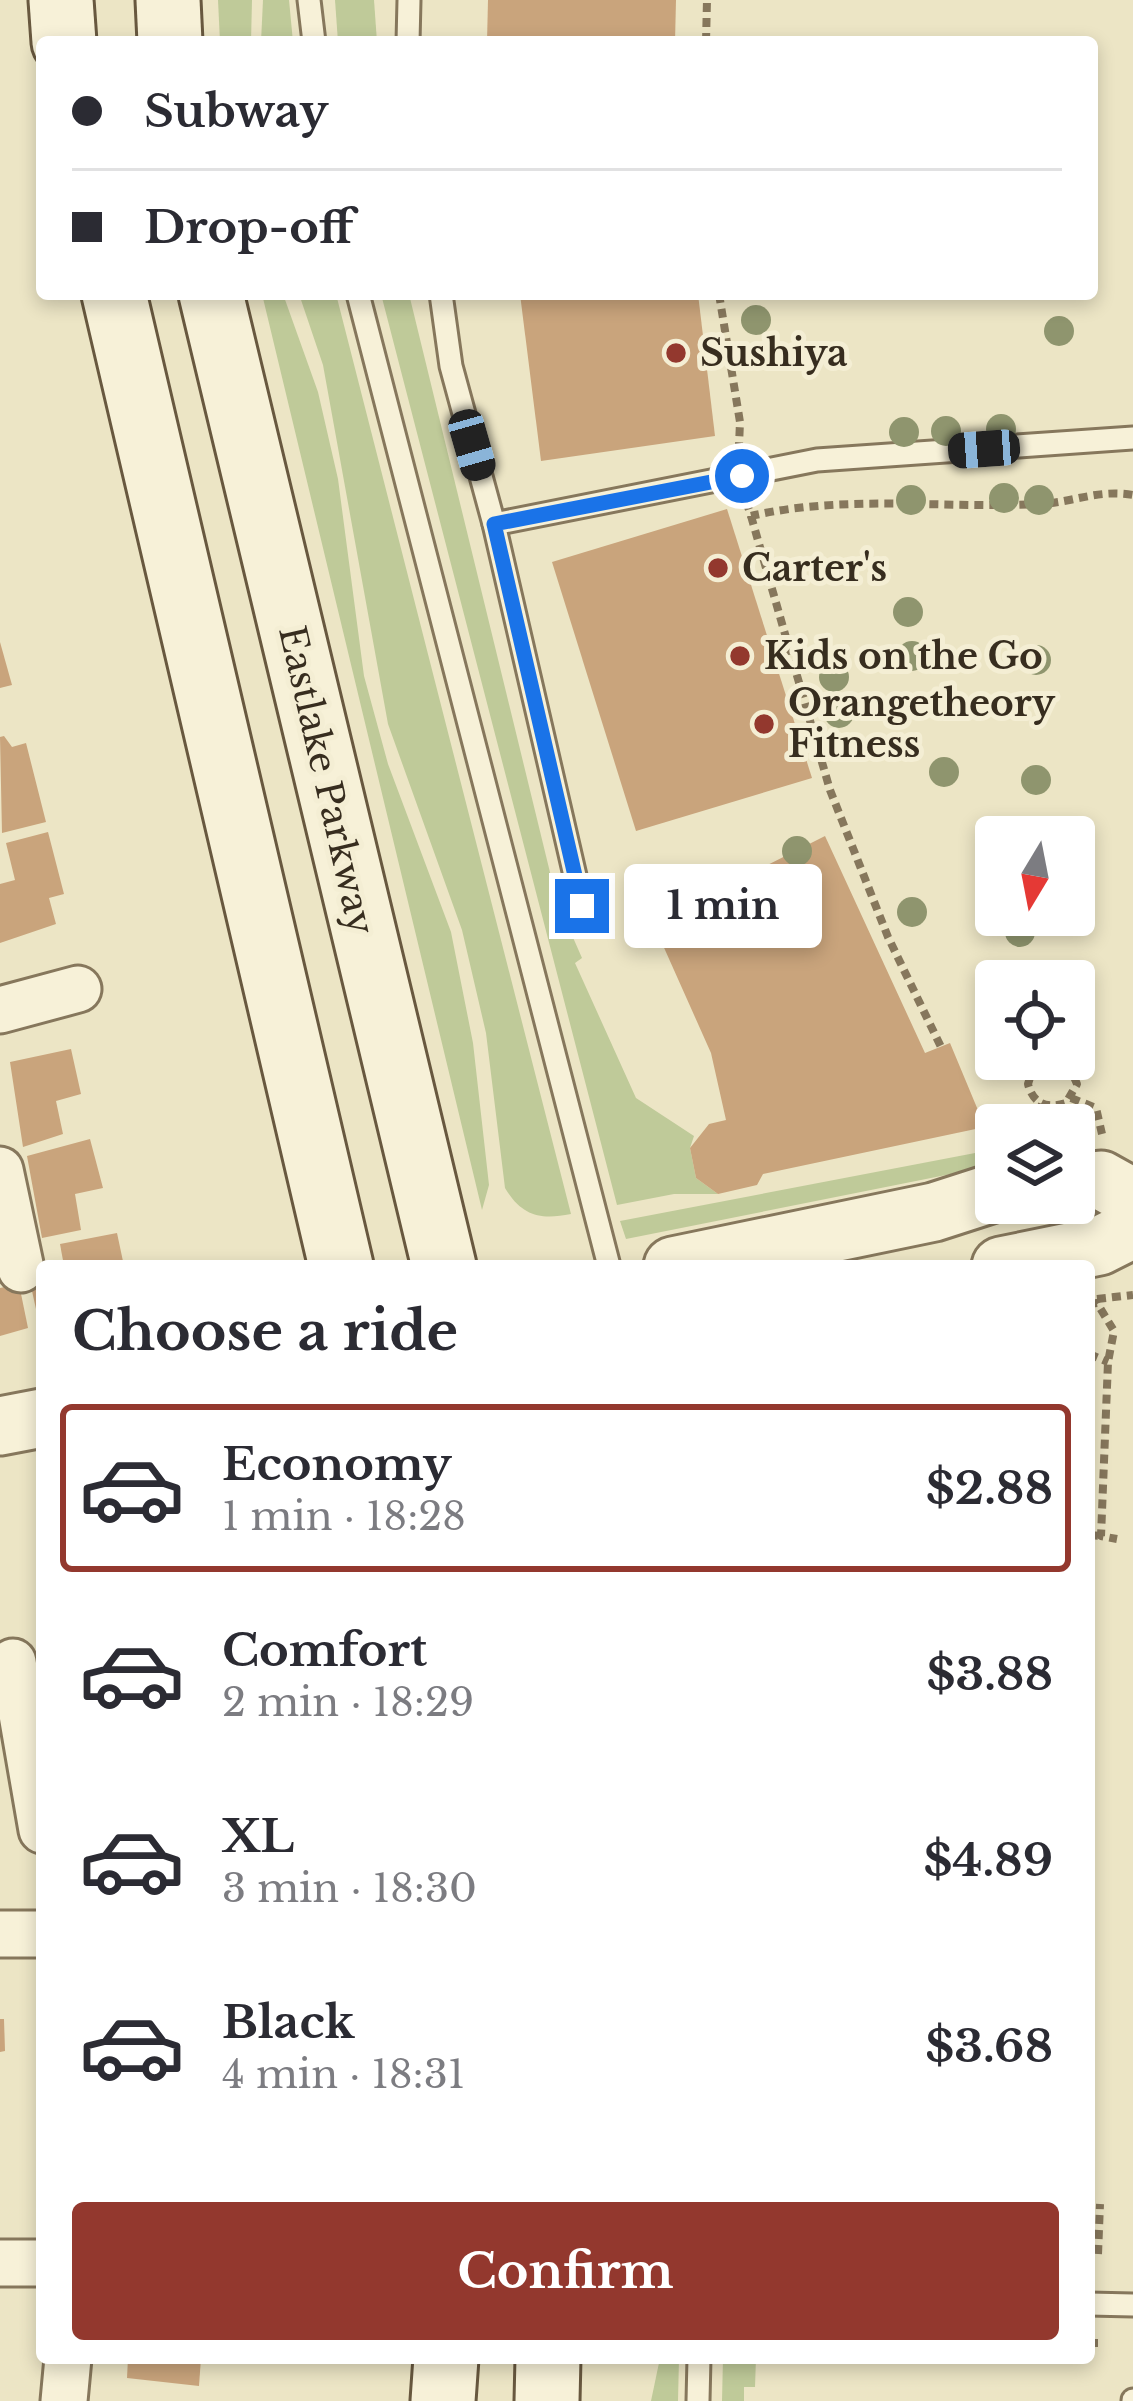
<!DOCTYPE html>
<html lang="en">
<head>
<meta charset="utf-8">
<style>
  body { margin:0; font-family:"Libre Baskerville",serif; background:#f2f2f3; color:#2b2b33; height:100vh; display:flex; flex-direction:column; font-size:45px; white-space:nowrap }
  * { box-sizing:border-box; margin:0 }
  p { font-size:39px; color:#7c7c81 }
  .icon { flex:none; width:66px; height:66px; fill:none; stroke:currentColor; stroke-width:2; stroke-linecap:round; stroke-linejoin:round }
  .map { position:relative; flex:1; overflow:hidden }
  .sheet { position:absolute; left:36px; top:1260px; width:1059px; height:1104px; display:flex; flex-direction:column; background:#fff; border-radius:12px; box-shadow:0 6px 18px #0003 }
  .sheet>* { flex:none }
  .banner { position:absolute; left:36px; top:36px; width:1062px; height:264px; border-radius:12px; box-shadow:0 6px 18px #0003; display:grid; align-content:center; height:264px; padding:0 36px; background:#fff }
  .needle { width:78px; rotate:190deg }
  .controls { position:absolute; left:975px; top:816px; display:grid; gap:24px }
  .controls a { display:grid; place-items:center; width:120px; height:120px; border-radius:12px; background:#fff; box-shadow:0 6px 18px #0003; font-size:60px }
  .end { position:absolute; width:54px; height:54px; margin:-27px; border:15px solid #1a73e8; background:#fff; box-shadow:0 0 0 6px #fff }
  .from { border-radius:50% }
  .bubble { position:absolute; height:84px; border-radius:12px; background:#fff; box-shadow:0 6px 18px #0003; font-size:39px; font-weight:700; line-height:84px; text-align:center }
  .car { position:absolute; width:36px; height:72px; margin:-36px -18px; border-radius:15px; box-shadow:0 0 9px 3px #0007; background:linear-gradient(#222 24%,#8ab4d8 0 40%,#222 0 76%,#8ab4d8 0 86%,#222 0) }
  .banner b { display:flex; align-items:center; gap:42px; height:114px; font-size:45px }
  .banner b+b { border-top:3px solid #e1e1e2 }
  .banner i { width:30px; height:30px; background:#2b2b33 }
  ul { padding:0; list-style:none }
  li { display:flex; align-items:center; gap:36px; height:168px; margin:0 24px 18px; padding:0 12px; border:6px solid transparent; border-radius:12px }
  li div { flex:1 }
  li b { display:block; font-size:45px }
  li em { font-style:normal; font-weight:700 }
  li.on { border-color:#93382e }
  li>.icon { width:108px; height:108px; stroke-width:1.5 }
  h2 { padding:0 36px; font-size:54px; line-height:144px }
  .cta { display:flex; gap:24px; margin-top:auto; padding:24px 36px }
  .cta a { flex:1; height:138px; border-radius:12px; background:#93382e; color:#fff; font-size:48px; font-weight:700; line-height:138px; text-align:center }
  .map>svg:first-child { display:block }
</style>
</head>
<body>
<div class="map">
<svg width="1133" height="2401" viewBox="0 0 1133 2401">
  <rect width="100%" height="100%" fill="#ece5c5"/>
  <g fill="#bfca99">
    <path d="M218,0H252L251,42H220Z"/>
    <path d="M263,0H289L293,42H261Z"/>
    <path d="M335,0H374L377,42H338Z"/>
    <path d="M262,294H283L318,392L338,479L364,676L388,764L451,932L473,1043L489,1185L482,1210Z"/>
    <path d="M299,294H336L571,1214C540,1220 522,1216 505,1188L486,1033L462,930L388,724L323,365Z"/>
    <path d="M381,294H409L557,901L582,958L575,963L636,1098L694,1136L690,1148L696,1178L718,1194H674L617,1205Z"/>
    <path d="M996,1149V1165L626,1239L620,1221Z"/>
    <path d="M660,2358H679L678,2401H651Z"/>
    <path d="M723,2358H756L755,2387H744V2401H722Z"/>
  </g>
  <g fill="#c9a47c">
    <path d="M488,0H676L675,42H487Z"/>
    <path d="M520,294H698L715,436L541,461Z"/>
    <path d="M727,509L812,778L636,831L552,562Z"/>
    <path d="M0,642L12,685L0,688Z"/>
    <path d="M4,736L12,747L26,743L46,822L2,833L0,737Z"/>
    <path d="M48,832L64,894L49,898L56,924L0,943V884L15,880L6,843Z"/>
    <path d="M825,836L925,1053L950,1043L985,1127L763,1174L757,1185L718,1194L696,1178L690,1148L709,1124L726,1120L711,1053L653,923Z"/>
    <path d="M71,1049L81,1094L56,1101L63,1134L23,1147L10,1062Z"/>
    <path d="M90,1139L103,1188L75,1194L81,1230L42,1238L27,1156Z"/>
    <path d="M117,1233L124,1266H64L60,1244Z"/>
    <path d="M42,1279V1327H40L30,1282Z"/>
    <path d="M19,1284L28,1328L0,1336V1288Z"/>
    <path d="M0,2019H4L5,2051L0,2052Z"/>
    <path d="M128,2358H201L199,2386L127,2378Z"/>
  </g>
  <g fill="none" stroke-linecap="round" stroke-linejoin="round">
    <g stroke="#86775c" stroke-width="27">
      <g id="service">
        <path d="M309,0L314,42"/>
        <path d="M408,42L409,0"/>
        <path d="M358,294L609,1266"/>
        <path d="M441,294L451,366L494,524L582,906"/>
        <path d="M494,524L817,460L1133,438"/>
        <path d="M1089,2304L1133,2305"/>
        <path d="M698,2401L699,2358"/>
        <path d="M1133,2401V2400"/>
      </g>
    </g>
    <g stroke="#86775c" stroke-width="51">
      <g id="minor">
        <path d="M0,1010L78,989"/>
        <path d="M0,1170L21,1269"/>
        <path d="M13,1662L42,1830"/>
        <path d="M0,1934H42"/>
        <path d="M0,2263H42"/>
        <path d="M64,2401L68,2358"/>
      </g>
    </g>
    <g stroke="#86775c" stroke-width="63">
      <g id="tertiary">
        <path d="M1074,1183L1101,1180L1133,1198"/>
        <path d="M673,1266L934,1212L996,1192"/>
        <path d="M1001,1266L1099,1246L1133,1229"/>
        <path d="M0,1426L42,1418"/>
      </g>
    </g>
    <g stroke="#68583f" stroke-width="69">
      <g id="secondary">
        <path d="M61,0L64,42"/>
        <path d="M168,0L170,42"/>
        <path d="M114,294L341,1266"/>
        <path d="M211,294L444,1266"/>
        <path d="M443,2401L446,2358"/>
        <path d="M547,2401L548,2358"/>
      </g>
    </g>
    <g stroke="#86775c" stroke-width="8" stroke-dasharray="9 6" stroke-linecap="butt">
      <path d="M706,42L707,0"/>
      <path d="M719,294L740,422L739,445"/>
      <path d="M746,501L751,516C846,494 945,509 1041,504C1074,502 1099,489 1133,495"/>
      <path d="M751,516L830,790L888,937L941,1047"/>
      <path d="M1050,1059L1033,1068L1028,1084C1033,1104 1047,1109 1066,1103L1077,1084L1068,1063L1055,1059"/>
      <path d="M1071,1098L1096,1108L1102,1134"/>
      <path d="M1033,1125L1042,1104"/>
      <path d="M1097,1299L1133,1295"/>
      <path d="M1089,1304L1097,1303L1114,1331L1108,1362L1101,1536L1117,1539"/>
      <path d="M1089,1354L1108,1362"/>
      <path d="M1089,1535L1101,1536"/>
      <path d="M1098,2254L1100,2204"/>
      <path d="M1089,2343H1098"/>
    </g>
    <use href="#service" stroke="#f7f1d8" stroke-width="21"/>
    <use href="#minor" stroke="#f7f1d8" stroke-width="45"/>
    <use href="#tertiary" stroke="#f7f1d8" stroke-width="57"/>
    <use href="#secondary" stroke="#f7f1d8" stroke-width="63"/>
  </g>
  <g fill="#8f956e">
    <circle cx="756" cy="320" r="15"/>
    <circle cx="1059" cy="331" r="15"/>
    <circle cx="1001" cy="429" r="15"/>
    <circle cx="946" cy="431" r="15"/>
    <circle cx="904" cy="432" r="15"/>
    <circle cx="1004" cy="498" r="15"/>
    <circle cx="911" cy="500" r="15"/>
    <circle cx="1039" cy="500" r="15"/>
    <circle cx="908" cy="612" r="15"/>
    <circle cx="912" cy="656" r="15"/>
    <circle cx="1036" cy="660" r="15"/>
    <circle cx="834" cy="677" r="15"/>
    <circle cx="839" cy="713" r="15"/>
    <circle cx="944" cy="772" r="15"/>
    <circle cx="1036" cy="780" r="15"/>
    <circle cx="797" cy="851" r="15"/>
    <circle cx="912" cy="912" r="15"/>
    <circle cx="1020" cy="932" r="15"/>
  </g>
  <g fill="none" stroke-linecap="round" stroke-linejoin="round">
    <path stroke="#1a73e8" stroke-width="15" d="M582,906L494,524L742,476"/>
  </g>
  <g fill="#93382e" stroke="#f4eed4" stroke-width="4.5">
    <circle cx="676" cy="353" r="12"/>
    <circle cx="718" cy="568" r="12"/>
    <circle cx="740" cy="656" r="12"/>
    <circle cx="764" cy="724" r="12"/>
  </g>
  <g text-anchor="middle" stroke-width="10" stroke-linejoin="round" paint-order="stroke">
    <g font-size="36" font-weight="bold" fill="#372d1f" stroke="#f4eed4" text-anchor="start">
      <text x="700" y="366">Sushiya</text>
      <text x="742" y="581">Carter's</text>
      <text x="764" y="669">Kids on the Go</text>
      <text x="788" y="716">Orangetheory<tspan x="788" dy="41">Fitness</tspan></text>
    </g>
    <g font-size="36" fill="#372d1f" stroke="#f4eed4">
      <text transform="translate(327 780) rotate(77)" y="13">Eastlake Parkway</text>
    </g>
  </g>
</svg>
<div class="controls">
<a><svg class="needle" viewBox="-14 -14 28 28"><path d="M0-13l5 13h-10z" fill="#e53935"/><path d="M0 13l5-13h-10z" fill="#7c7c81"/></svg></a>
<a><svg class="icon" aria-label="locate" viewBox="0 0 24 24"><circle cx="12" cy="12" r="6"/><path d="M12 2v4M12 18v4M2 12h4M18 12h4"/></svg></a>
<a><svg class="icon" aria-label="layers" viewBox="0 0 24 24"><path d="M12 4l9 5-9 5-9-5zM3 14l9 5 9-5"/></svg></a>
</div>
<i class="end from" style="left:742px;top:476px"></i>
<i class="end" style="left:582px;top:906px"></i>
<div class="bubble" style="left:624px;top:864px;width:198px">1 min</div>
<i class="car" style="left:472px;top:445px;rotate:164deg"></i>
<i class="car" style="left:984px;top:449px;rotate:266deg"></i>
<div class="banner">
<b><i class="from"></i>Subway</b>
<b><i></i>Drop-off</b>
</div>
<section class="sheet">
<h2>Choose a ride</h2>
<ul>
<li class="on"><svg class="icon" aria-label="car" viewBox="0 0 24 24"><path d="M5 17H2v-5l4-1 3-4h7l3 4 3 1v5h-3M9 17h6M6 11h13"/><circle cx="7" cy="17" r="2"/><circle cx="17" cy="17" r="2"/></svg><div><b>Economy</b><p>1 min · 18:28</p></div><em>$2.88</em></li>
<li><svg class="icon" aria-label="car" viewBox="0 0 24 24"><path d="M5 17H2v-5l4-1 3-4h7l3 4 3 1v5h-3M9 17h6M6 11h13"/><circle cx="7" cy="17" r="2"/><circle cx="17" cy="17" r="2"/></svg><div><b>Comfort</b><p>2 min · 18:29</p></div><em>$3.88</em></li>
<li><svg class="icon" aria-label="car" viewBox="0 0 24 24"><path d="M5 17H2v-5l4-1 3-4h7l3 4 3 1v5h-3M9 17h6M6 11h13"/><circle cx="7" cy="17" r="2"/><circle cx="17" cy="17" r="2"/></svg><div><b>XL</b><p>3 min · 18:30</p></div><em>$4.89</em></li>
<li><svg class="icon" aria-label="car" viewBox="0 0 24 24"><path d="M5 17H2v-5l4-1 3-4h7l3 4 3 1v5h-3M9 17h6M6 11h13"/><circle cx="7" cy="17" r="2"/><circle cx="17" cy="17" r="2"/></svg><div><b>Black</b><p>4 min · 18:31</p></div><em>$3.68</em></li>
</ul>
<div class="cta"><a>Confirm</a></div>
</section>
</div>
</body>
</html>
